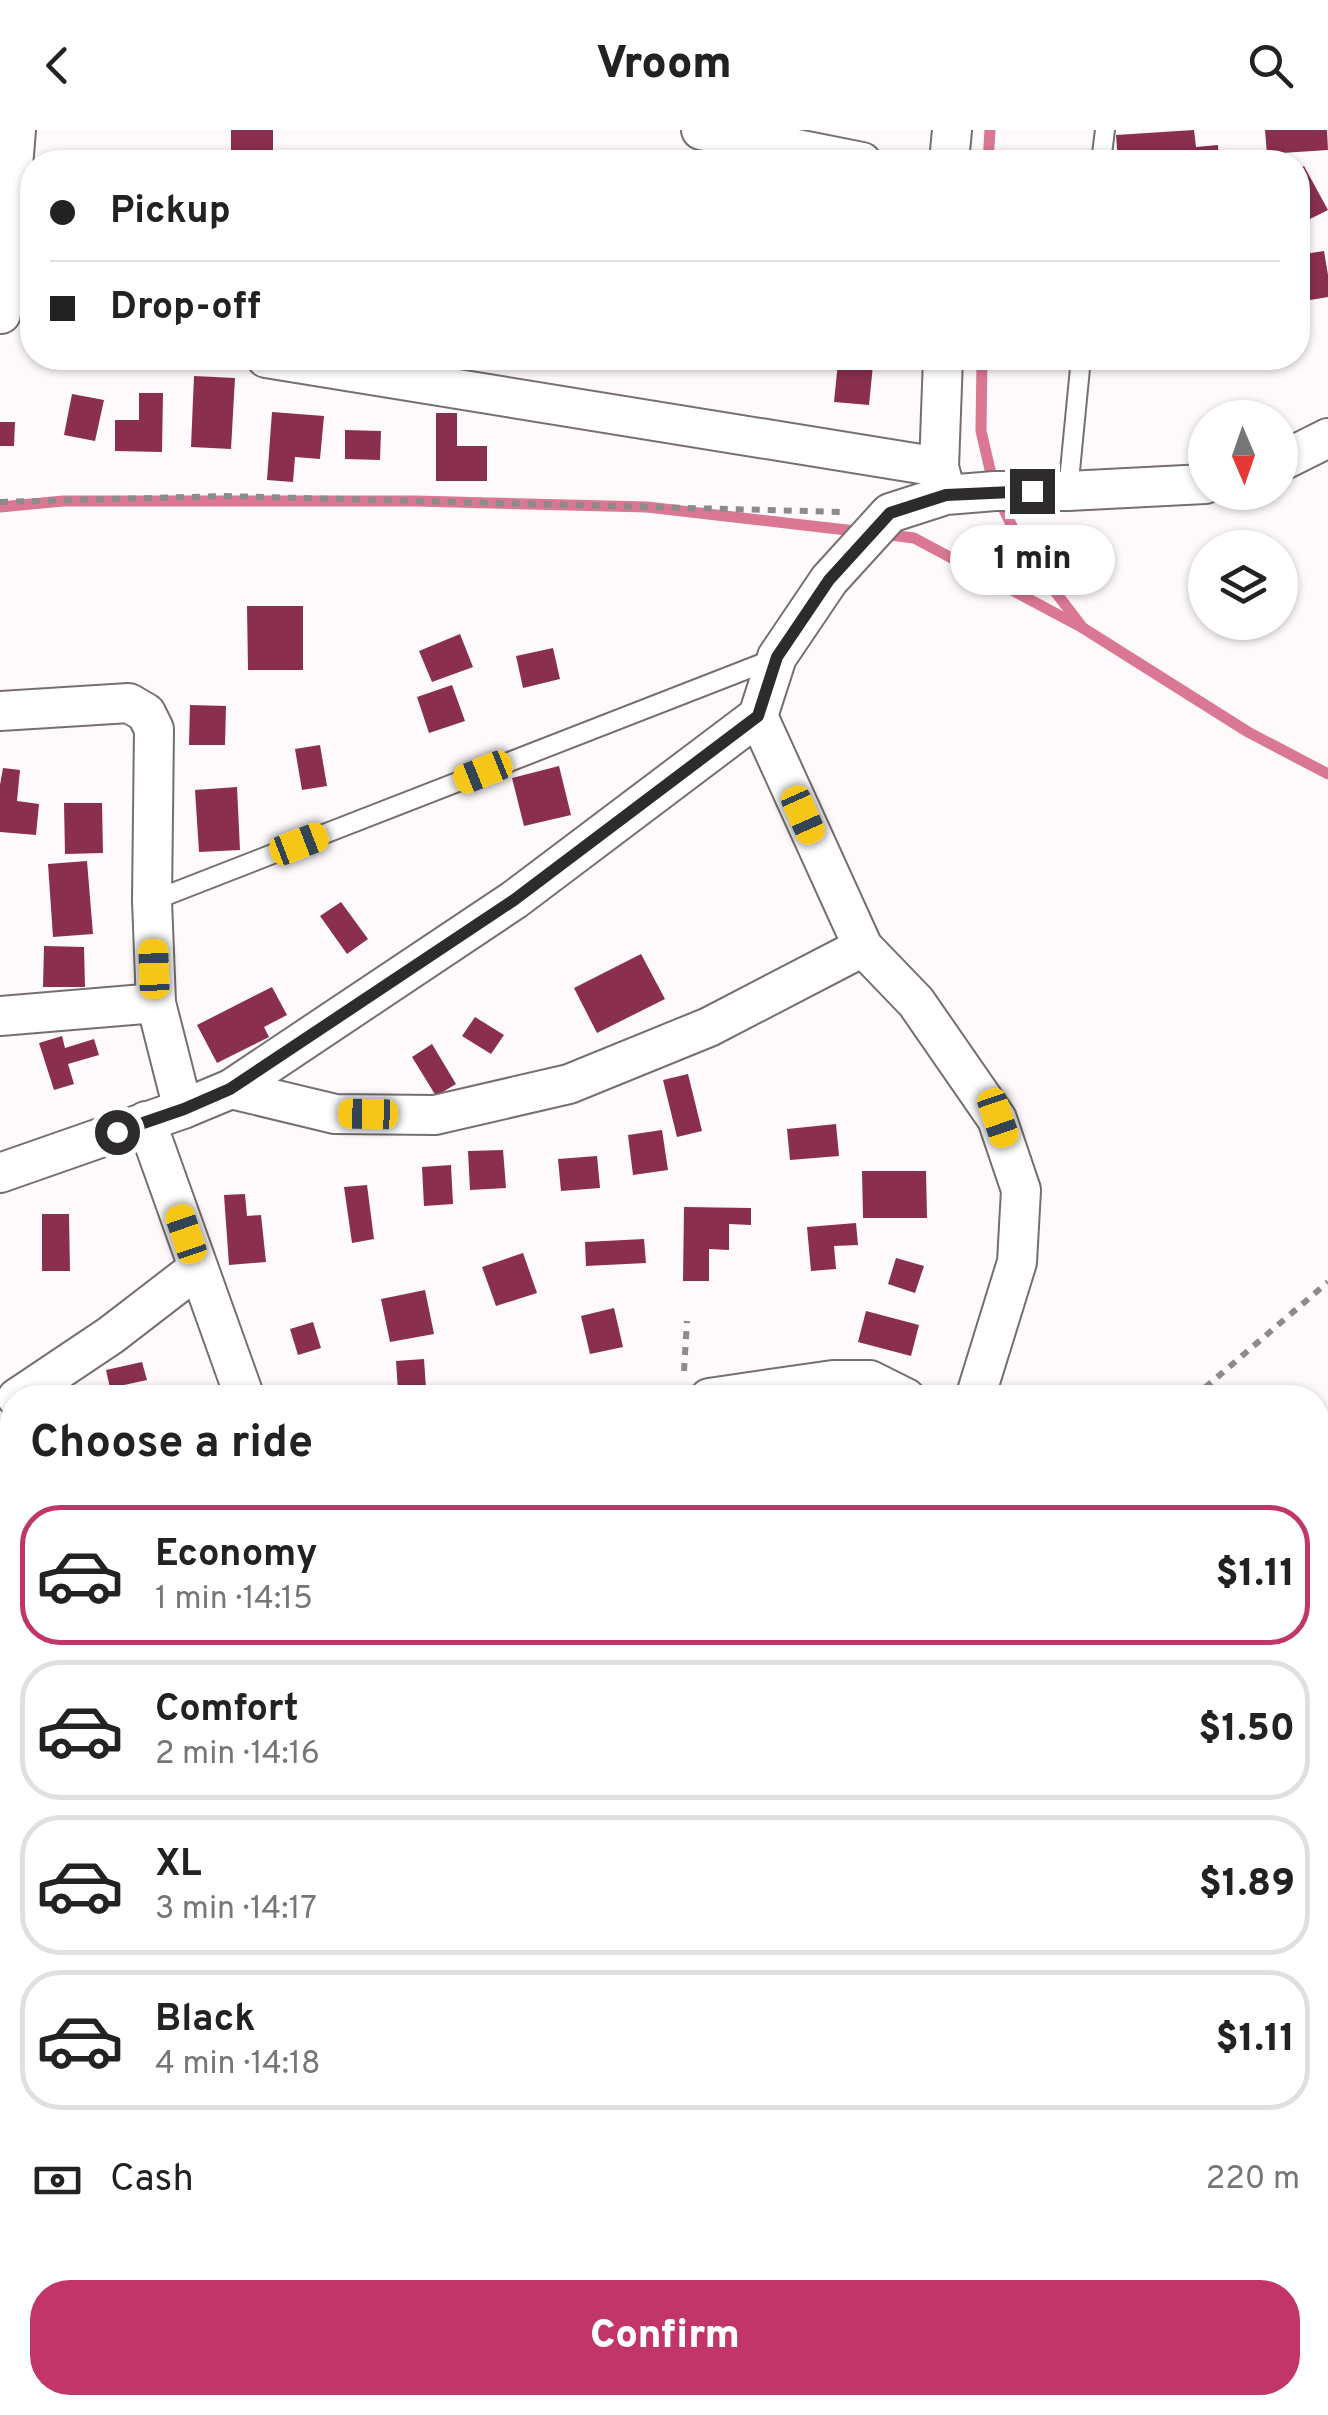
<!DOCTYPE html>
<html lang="en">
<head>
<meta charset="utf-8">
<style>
  body { margin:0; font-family:Overpass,sans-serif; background:#f6f6f6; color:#222; height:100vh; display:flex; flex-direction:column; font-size:38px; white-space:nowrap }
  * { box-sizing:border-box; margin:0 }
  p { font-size:32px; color:#767676 }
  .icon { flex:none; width:55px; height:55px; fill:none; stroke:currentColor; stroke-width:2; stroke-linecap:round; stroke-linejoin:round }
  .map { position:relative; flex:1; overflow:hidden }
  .drawer { position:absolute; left:0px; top:1255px; width:1330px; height:1030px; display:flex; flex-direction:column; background:#fff; border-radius:40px 40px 0 0; box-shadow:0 2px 8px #0004 }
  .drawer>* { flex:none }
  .top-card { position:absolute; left:20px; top:20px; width:1290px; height:220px; border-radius:40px; box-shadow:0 2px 8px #0004; display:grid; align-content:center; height:220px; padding:0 30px; background:#fff }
  .needle { width:65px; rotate:178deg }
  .controls { position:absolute; left:1188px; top:270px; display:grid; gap:20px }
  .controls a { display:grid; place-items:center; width:110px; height:110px; border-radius:50%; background:#fff; box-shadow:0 2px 8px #0004; font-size:50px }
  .end { position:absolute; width:45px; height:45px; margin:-22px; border:12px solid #2e2b2c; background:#fff; box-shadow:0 0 0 5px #fff }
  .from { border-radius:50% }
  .bubble { position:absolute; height:70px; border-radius:35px; background:#fff; box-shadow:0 2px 8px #0004; font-size:32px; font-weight:800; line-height:70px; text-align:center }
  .car { position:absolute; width:30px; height:60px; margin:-30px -15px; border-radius:12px; box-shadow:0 0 8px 2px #0007; background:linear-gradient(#f5c518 24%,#345 0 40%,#f5c518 0 76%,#345 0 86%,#f5c518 0) }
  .top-card b { display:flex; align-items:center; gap:35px; height:95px; font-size:38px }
  .top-card b+b { border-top:2px solid #e0e0e0 }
  .top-card i { width:25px; height:25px; background:#222 }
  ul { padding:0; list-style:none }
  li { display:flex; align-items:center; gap:30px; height:140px; margin:0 20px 15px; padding:0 10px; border:5px solid #e0e0e0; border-radius:40px }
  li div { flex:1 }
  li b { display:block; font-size:38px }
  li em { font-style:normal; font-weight:800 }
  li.selected { border-color:#c23569 }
  li>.icon { width:90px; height:90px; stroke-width:1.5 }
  h2 { padding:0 30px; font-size:45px; line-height:120px }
  .pay { display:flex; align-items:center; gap:25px; height:110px; padding:0 30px; font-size:38px }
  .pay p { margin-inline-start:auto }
  .button { display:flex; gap:20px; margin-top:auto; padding:20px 30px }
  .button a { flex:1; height:115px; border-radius:40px; background:#c23569; color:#fff; font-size:40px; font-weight:800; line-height:115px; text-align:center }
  header { display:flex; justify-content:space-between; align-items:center; height:130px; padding:0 30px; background:#fff; font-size:45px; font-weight:800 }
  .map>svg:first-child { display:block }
</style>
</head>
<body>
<header><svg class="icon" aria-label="back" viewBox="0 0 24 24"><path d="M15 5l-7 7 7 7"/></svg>Vroom<svg class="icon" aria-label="search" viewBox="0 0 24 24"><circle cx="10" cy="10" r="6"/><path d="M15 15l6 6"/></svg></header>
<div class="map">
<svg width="1328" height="2285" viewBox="0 0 1328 2285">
  <rect width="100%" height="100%" fill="#fef9fa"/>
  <path fill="#f6d2da" d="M1048,2273H1167L1183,2285H1061Z"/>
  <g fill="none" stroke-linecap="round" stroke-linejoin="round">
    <g stroke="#da7793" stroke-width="11">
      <path d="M988,32L990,0"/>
      <path d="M982,228L981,301L995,361L1024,421L1083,498L1248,602L1328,644"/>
      <path d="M0,377L63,371H416L647,377L864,402"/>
      <path d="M882,404L914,408L1083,498"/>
      <path d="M1318,1560L1328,1556"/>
      <path d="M1167,2272L1183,2285"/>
      <path d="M840,2285L846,2272"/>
      <path d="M890,2285L898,2276L906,2272"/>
    </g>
  </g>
  <g fill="#8a2f4e">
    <path d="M231,0H273V21L231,22Z"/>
    <path d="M1194,0L1196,17L1218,15L1219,32H1118L1116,5Z"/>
    <path d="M1265,0H1327L1328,20L1267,24Z"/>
    <path d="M1304,36L1328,80L1298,95V39Z"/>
    <path d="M1324,121L1328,145V167L1298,172V125Z"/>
    <path d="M838,232L873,235L869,275L834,272Z"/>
    <path d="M194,246L235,248L231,319L191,317Z"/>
    <path d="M139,263H163L162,322L115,321V290H139Z"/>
    <path d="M72,264L104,270L95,311L64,305Z"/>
    <path d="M272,282L324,286L320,329L295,327L293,352L267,350Z"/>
    <path d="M436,283H457V316H487V351H436Z"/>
    <path d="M0,292H15L14,316H0Z"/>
    <path d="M345,300L381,301L380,330L345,329Z"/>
    <path d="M247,476H303V540H248Z"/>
    <path d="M460,504L473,537L432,552L419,521Z"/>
    <path d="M553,518L560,549L523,558L516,526Z"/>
    <path d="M452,555L465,591L429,603L417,567Z"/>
    <path d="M190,575L226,576L225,615H189Z"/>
    <path d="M320,615L327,656L302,660L295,619Z"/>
    <path d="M559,636L571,685L524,696L512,648Z"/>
    <path d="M3,638L20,640L17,671L39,674L36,705L0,702V655Z"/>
    <path d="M237,657L240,720L199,722L195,660Z"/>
    <path d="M64,673H102L103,723L65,724Z"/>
    <path d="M87,731L93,804L53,807L48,734Z"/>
    <path d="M341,772L368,809L347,824L320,786Z"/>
    <path d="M44,816L84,817L85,857H43Z"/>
    <path d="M641,824L665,869L597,903L574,858Z"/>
    <path d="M272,857L287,885L264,897L269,907L217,933L197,895Z"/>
    <path d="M475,887L504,905L491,924L462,906Z"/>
    <path d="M62,906L65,918L94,909L99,925L68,934L74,954L54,960L39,913Z"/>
    <path d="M432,914L456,954L436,966L412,927Z"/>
    <path d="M688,944L702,1001L677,1007L663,950Z"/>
    <path d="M836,994L839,1026L790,1030L787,999Z"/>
    <path d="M662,1000L668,1040L633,1045L628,1005Z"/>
    <path d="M503,1020L506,1058L470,1060L468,1021Z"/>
    <path d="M597,1026L600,1058L561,1061L558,1029Z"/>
    <path d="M451,1035L453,1074L424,1076L422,1037Z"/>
    <path d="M862,1041H926L927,1088H863Z"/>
    <path d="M367,1055L374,1109L352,1113L344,1057Z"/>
    <path d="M245,1064L247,1086L261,1085L266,1132L229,1135L224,1065Z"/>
    <path d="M684,1077L751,1078V1095L729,1094V1120L709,1119V1151H683Z"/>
    <path d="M42,1084H69L70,1141H42Z"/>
    <path d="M856,1093L858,1115L834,1116L836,1139L811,1141L807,1097Z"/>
    <path d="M644,1109L646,1133L586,1136L585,1112Z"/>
    <path d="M523,1123L537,1163L496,1176L482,1137Z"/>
    <path d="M896,1128L924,1136L915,1163L888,1154Z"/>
    <path d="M425,1160L434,1204L390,1212L381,1169Z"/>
    <path d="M614,1178L623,1217L590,1224L581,1186Z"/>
    <path d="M866,1181L919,1195L911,1226L858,1212Z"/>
    <path d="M313,1192L321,1218L298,1225L290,1199Z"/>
    <path d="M424,1229L426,1259L398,1261L396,1231Z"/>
    <path d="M142,1232L147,1250L110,1258L106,1240Z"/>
    <path d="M0,1359L12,1383V1395L0,1402Z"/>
    <path d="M12,1449V1491L0,1495V1453Z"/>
    <path d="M0,2240L12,2243V2262L8,2285H0Z"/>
    <path d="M443,2272H461L468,2285H437L433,2277Z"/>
    <rect x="205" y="2273" width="30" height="12"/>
  </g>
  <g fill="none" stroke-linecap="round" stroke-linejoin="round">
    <g stroke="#766f70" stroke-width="22">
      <g id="service">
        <path d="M1101,32L1105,0"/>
        <path d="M1068,361L1081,228"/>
        <path d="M152,771L776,528"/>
      </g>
    </g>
    <g stroke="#766f70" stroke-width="42">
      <g id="minor">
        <path d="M701,0L862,32"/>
        <path d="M949,32L952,0"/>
        <path d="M1,184L16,0"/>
        <path d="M266,228L939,337"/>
        <path d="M943,228L939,337L945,359"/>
        <path d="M1280,332L1328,308"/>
        <path d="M0,581L129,573L146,583L154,599L152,771L156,873L183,979"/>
        <path d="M758,586L863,817L916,872L997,989L1021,1060L1017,1132L975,1268"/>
        <path d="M0,886L156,873"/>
        <path d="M231,959L335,984L435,985L569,954L709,897L863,817"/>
        <path d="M146,991L245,1268"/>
        <path d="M0,1043L183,979L231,959L514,770L758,586L777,527L829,450L890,383L946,365L995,361H1068L1205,354"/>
        <path d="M17,1268L111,1205L198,1138"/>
        <path d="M709,1268L833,1250H870L906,1268"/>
        <path d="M0,1722L12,1723"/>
        <path d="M0,2051L12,2053"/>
      </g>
    </g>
    <g stroke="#8d8a8b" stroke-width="6" stroke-dasharray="8 8" stroke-linecap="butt">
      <path d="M0,372L225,366L844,382"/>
      <path d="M684,1241L687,1191"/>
      <path d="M1193,1268L1328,1152"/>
      <path d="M1048,2272L1061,2285"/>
      <path d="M186,2285L193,2272"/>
    </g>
    <use href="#service" stroke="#fff" stroke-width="18"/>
    <use href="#minor" stroke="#fff" stroke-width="38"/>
  </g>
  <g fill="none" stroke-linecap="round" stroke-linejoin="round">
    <path stroke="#2e2b2c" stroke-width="12" d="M117,1002L184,979L230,959L514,770L758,586L777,527L829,450L890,383L946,365L1032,361"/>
  </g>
</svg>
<div class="controls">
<a><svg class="needle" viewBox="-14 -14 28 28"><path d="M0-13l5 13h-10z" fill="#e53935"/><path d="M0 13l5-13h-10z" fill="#767676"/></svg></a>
<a><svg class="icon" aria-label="layers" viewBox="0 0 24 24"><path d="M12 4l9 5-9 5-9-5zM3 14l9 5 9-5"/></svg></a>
</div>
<i class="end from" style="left:117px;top:1002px"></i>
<i class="end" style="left:1032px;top:361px"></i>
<div class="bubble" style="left:950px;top:395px;width:165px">1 min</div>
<i class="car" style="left:483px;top:642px;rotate:248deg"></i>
<i class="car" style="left:803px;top:685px;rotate:156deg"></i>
<i class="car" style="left:299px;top:714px;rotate:69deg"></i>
<i class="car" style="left:154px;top:839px;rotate:358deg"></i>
<i class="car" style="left:368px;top:984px;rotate:271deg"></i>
<i class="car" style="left:998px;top:988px;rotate:161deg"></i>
<i class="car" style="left:186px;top:1104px;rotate:341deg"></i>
<div class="top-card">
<b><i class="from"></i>Pickup</b>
<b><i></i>Drop-off</b>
</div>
<section class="drawer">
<h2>Choose a ride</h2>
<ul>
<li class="selected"><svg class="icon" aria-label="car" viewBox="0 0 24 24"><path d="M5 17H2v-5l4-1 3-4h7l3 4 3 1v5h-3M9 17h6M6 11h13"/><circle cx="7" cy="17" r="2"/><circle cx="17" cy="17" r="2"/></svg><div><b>Economy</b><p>1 min · 14:15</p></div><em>$1.11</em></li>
<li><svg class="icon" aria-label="car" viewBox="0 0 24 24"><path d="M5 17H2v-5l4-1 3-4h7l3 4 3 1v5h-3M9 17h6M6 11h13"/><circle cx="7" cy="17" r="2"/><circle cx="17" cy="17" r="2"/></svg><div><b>Comfort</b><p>2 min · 14:16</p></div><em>$1.50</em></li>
<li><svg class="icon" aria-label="car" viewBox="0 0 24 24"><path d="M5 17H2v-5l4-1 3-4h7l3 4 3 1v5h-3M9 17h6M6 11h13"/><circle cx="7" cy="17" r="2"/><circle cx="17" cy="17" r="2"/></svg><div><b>XL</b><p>3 min · 14:17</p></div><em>$1.89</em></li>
<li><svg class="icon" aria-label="car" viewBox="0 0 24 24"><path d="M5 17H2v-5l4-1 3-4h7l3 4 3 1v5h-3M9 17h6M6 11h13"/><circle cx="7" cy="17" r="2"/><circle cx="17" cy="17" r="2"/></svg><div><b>Black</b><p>4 min · 14:18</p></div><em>$1.11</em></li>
</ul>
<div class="pay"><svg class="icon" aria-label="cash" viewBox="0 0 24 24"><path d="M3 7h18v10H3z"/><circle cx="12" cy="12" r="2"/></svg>Cash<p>220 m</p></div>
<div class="button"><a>Confirm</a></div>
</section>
</div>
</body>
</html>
